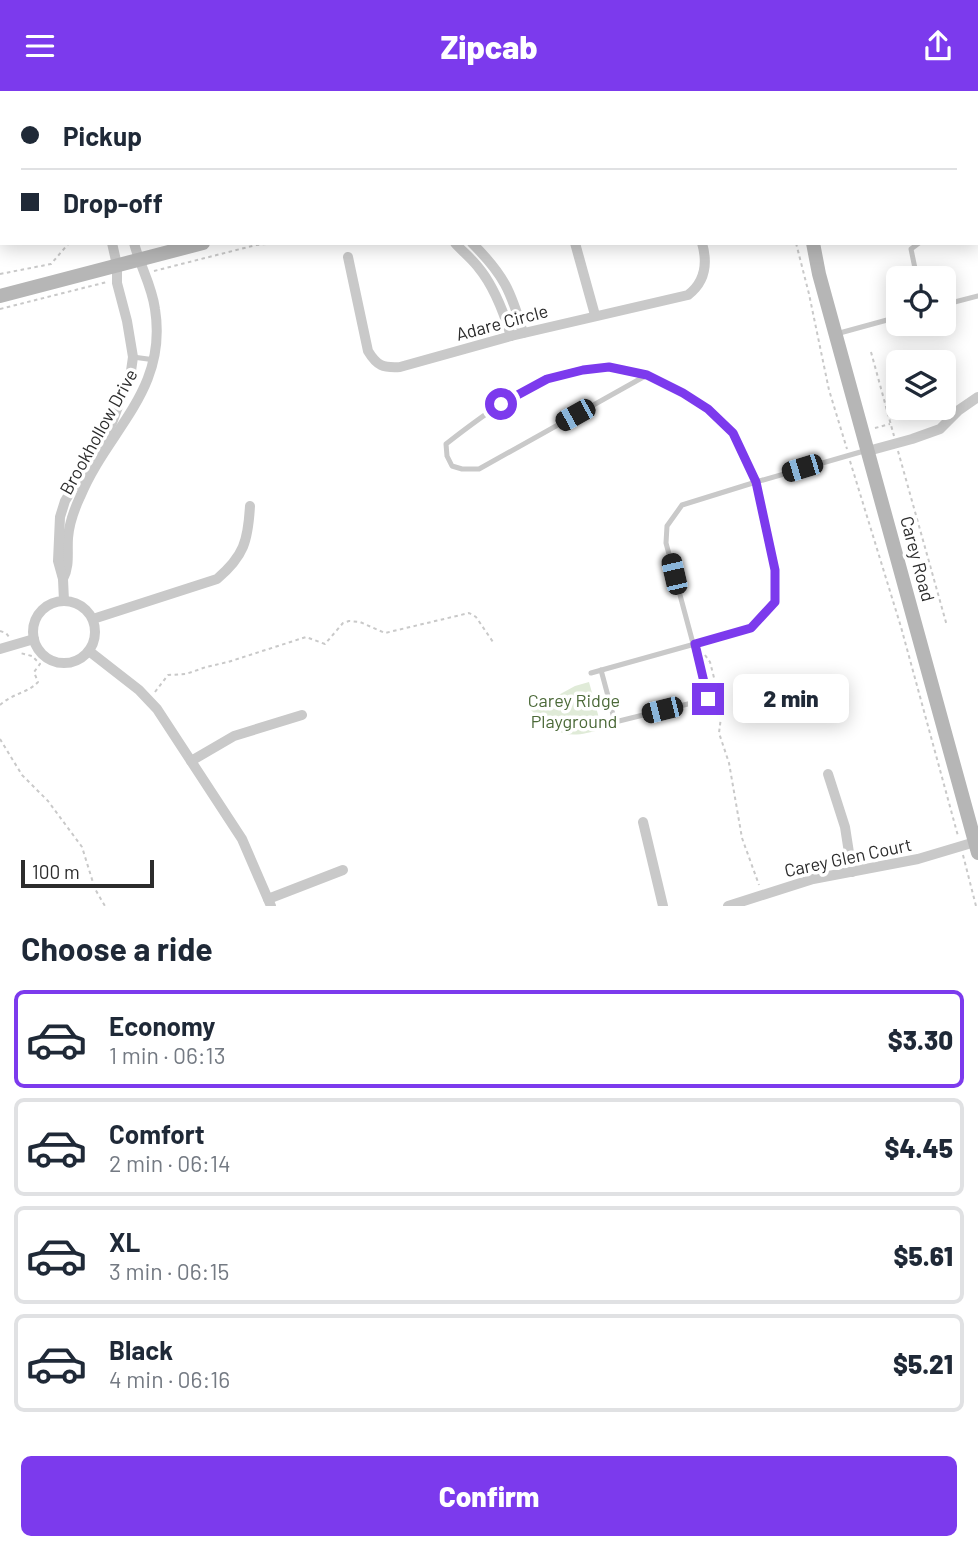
<!DOCTYPE html>
<html lang="en">
<head>
<meta charset="utf-8">
<style>
  body { margin:0; font-family:Barlow,sans-serif; background:#f6f6f7; color:#1f2937; height:100vh; display:flex; flex-direction:column; font-size:26px; white-space:nowrap }
  * { box-sizing:border-box; margin:0 }
  p { font-size:23px; color:#747a83 }
  .icon { flex:none; width:38px; height:38px; fill:none; stroke:currentColor; stroke-width:2; stroke-linecap:round; stroke-linejoin:round }
  .map { position:relative; height:815px; overflow:hidden }
  .panel { display:flex; flex-direction:column; background:#fff; flex:1 }
  .panel>* { flex:none }
  .top-card { position:absolute; left:0px; top:0px; width:978px; height:154px; box-shadow:0 4px 18px #0003; display:grid; align-content:center; height:154px; padding:0 21px; background:#fff }
  .tools { position:absolute; left:886px; top:175px; display:grid; gap:14px }
  .tools a { display:grid; place-items:center; width:70px; height:70px; border-radius:10px; background:#fff; box-shadow:0 4px 18px #0003; font-size:35px }
  .scale { position:absolute; left:21px; bottom:18px; width:133px; box-sizing:border-box; padding-left:7px; border:4px solid #2c2c2c; border-top:0; font-size:19px; line-height:24px; white-space:nowrap; color:#2c2c2c; -webkit-text-stroke:5px #fff; paint-order:stroke }
  .end { position:absolute; width:32px; height:32px; margin:-16px; border:9px solid #7c3aed; background:#fff; box-shadow:0 0 0 4px #fff }
  .from { border-radius:50% }
  .bubble { position:absolute; height:49px; border-radius:10px; background:#fff; box-shadow:0 4px 18px #0003; font-size:23px; font-weight:800; line-height:49px; text-align:center }
  .car { position:absolute; width:21px; height:42px; margin:-21px -10px; border-radius:9px; box-shadow:0 0 5px 2px #0007; background:linear-gradient(#222 24%,#8ab4d8 0 40%,#222 0 76%,#8ab4d8 0 86%,#222 0) }
  .top-card b { display:flex; align-items:center; gap:24px; height:66px; font-size:26px }
  .top-card b+b { border-top:2px solid #e0e1e3 }
  .top-card i { width:18px; height:18px; background:#1f2937 }
  ul { padding:0; list-style:none }
  li { display:flex; align-items:center; gap:21px; height:98px; margin:0 14px 10px; padding:0 7px; border:4px solid #e0e1e3; border-radius:10px }
  li div { flex:1 }
  li b { display:block; font-size:26px }
  li em { font-style:normal; font-weight:800 }
  li.current { border-color:#7c3aed }
  li>.icon { width:63px; height:63px; stroke-width:1.5 }
  h2 { padding:0 21px; font-size:32px; line-height:84px }
  .button { display:flex; gap:14px; margin-top:auto; padding:14px 21px }
  .button a { flex:1; height:80px; border-radius:10px; background:#7c3aed; color:#fff; font-size:28px; font-weight:800; line-height:80px; text-align:center }
  header { display:flex; justify-content:space-between; align-items:center; height:91px; padding:0 21px; background:#7c3aed; color:#fff; font-size:32px; font-weight:800 }
  .map>svg:first-child { display:block }
</style>
</head>
<body>
<header><svg class="icon" aria-label="menu" viewBox="0 0 24 24"><path d="M4 6h16M4 12h16M4 18h16"/></svg>Zipcab<svg class="icon" aria-label="share" viewBox="0 0 24 24"><path d="M12 15V3M7 8l5-5 5 5M5 13v7h14v-7"/></svg></header>
<div class="map">
<svg width="978" height="815" viewBox="0 0 978 815">
  <rect width="100%" height="100%" fill="#fff"/>
  <path fill="#e0ebd8" d="M589,591L602,638C568,649 555,644 531,619L575,595Z"/>
  <g fill="none" stroke-linecap="round" stroke-linejoin="round">
    <g stroke="#c9c9c9" stroke-width="2" stroke-dasharray="3.5 3.5" stroke-linecap="butt">
      <path d="M737,0V2"/>
      <path d="M718,2L724,0"/>
      <path d="M796,152L809,203L829,299L847,358"/>
      <path d="M154,180L256,154L277,152"/>
      <path d="M0,183L51,173L69,152"/>
      <path d="M0,218L107,191"/>
      <path d="M871,261L894,345"/>
      <path d="M875,337L890,333"/>
      <path d="M898,360L947,535"/>
      <path d="M850,370L901,536L958,745"/>
      <path d="M0,540L6,542L10,547"/>
      <path d="M705,564L710,571L722,618L719,642L729,672L742,747L759,794"/>
      <path d="M155,601L168,584L186,583L206,576L228,571L306,546L325,553L343,532L349,530L360,531L385,542L469,522L476,526L493,551"/>
      <path d="M0,614C13,602 28,602 38,591L34,581L40,573L32,565L20,562"/>
      <path d="M0,648L22,684L48,710L82,756L95,798L105,815"/>
      <path d="M963,764L976,815"/>
    </g>
    <g stroke="#c9c9c9" stroke-width="5">
      <path d="M976,136H978"/>
      <path d="M917,187L911,158L919,152"/>
      <path d="M943,214L978,205"/>
      <path d="M836,243L898,226"/>
      <path d="M133,266L155,269"/>
      <path d="M601,579L615,631L708,608L666,452L667,435L682,414L756,391C749,376 742,357 733,343C719,323 695,308 674,297C654,288 631,276 608,276C547,275 492,317 446,353L447,365L452,375L462,378H479L647,284"/>
      <path d="M591,582L752,537L775,511V479L756,391L864,360"/>
    </g>
    <g stroke="#c9c9c9" stroke-width="10">
      <path d="M126,2L127,0"/>
      <path d="M0,70H2"/>
      <path d="M455,152C462,160 471,167 478,176C494,195 504,222 511,245"/>
      <path d="M472,152C504,184 511,200 523,242"/>
      <path d="M575,152L595,224"/>
      <path d="M348,166L368,260C377,275 383,277 400,276L511,245L688,204C705,191 708,173 702,152"/>
      <path d="M868,360L912,348L940,338L959,319L978,306"/>
      <path d="M63,488C70,475 67,462 68,447C69,433 74,419 80,406C108,338 168,300 155,218C152,195 140,175 134,152"/>
      <path d="M64,510L63,488L58,470L60,426L65,410L112,332L131,280L133,266L127,230L117,192V174L112,152"/>
      <circle cx="64" cy="541" r="31"/>
      <path d="M93,528L217,488C244,465 248,450 250,415"/>
      <path d="M0,558L34,548"/>
      <path d="M89,560L139,599L157,618L242,748L271,815"/>
      <path d="M191,670L234,645L302,624"/>
      <path d="M828,683L845,736L852,781"/>
      <path d="M643,731L663,815"/>
      <path d="M268,808L343,779"/>
      <path d="M728,815L813,788L918,768L975,751"/>
    </g>
    <g stroke="#b6b6b6" stroke-width="14">
      <path d="M818,0L823,2"/>
      <path d="M754,2L761,0"/>
      <path d="M835,2L843,0"/>
      <path d="M875,2L879,0"/>
      <path d="M813,152L819,183L978,762"/>
      <path d="M0,205L203,152"/>
    </g>
  </g>
  <g fill="none" stroke-linecap="round" stroke-linejoin="round">
    <path stroke="#7c3aed" stroke-width="9" d="M501,313L547,288L583,279L609,276L647,284L683,302L708,318L733,342L756,391L775,479V511L751,537L695,553L708,608"/>
  </g>
  <g text-anchor="middle" stroke-width="7" stroke-linejoin="round" paint-order="stroke">
    <g font-size="18" fill="#2c2c2c" stroke="#fff">
      <text transform="translate(502 232) rotate(-15)" y="6">Adare Circle</text>
      <text transform="translate(99 341) rotate(-61)" y="6">Brookhollow Drive</text>
      <text transform="translate(917 468) rotate(75)" y="6">Carey Road</text>
      <text transform="translate(848 767) rotate(-12)" y="6">Carey Glen Court</text>
    </g>
    <g font-size="18" fill="#4b6938" stroke="#fff">
      <text x="574" y="616">Carey Ridge<tspan x="574" dy="21">Playground</tspan></text>
    </g>
  </g>
</svg>
<div class="tools">
<a><svg class="icon" aria-label="locate" viewBox="0 0 24 24"><circle cx="12" cy="12" r="6"/><path d="M12 2v4M12 18v4M2 12h4M18 12h4"/></svg></a>
<a><svg class="icon" aria-label="layers" viewBox="0 0 24 24"><path d="M12 4l9 5-9 5-9-5zM3 14l9 5 9-5"/></svg></a>
</div>
<div class="scale">100 m</div>
<i class="end from" style="left:501px;top:313px"></i>
<i class="end" style="left:708px;top:608px"></i>
<div class="bubble" style="left:733px;top:583px;width:116px">2 min</div>
<i class="car" style="left:575px;top:324px;rotate:241deg"></i>
<i class="car" style="left:802px;top:377px;rotate:253deg"></i>
<i class="car" style="left:674px;top:483px;rotate:347deg"></i>
<i class="car" style="left:662px;top:619px;rotate:256deg"></i>
<div class="top-card">
<b><i class="from"></i>Pickup</b>
<b><i></i>Drop-off</b>
</div>
</div>
<section class="panel">
<h2>Choose a ride</h2>
<ul>
<li class="current"><svg class="icon" aria-label="car" viewBox="0 0 24 24"><path d="M5 17H2v-5l4-1 3-4h7l3 4 3 1v5h-3M9 17h6M6 11h13"/><circle cx="7" cy="17" r="2"/><circle cx="17" cy="17" r="2"/></svg><div><b>Economy</b><p>1 min · 06:13</p></div><em>$3.30</em></li>
<li><svg class="icon" aria-label="car" viewBox="0 0 24 24"><path d="M5 17H2v-5l4-1 3-4h7l3 4 3 1v5h-3M9 17h6M6 11h13"/><circle cx="7" cy="17" r="2"/><circle cx="17" cy="17" r="2"/></svg><div><b>Comfort</b><p>2 min · 06:14</p></div><em>$4.45</em></li>
<li><svg class="icon" aria-label="car" viewBox="0 0 24 24"><path d="M5 17H2v-5l4-1 3-4h7l3 4 3 1v5h-3M9 17h6M6 11h13"/><circle cx="7" cy="17" r="2"/><circle cx="17" cy="17" r="2"/></svg><div><b>XL</b><p>3 min · 06:15</p></div><em>$5.61</em></li>
<li><svg class="icon" aria-label="car" viewBox="0 0 24 24"><path d="M5 17H2v-5l4-1 3-4h7l3 4 3 1v5h-3M9 17h6M6 11h13"/><circle cx="7" cy="17" r="2"/><circle cx="17" cy="17" r="2"/></svg><div><b>Black</b><p>4 min · 06:16</p></div><em>$5.21</em></li>
</ul>
<div class="button"><a>Confirm</a></div>
</section>
</body>
</html>
